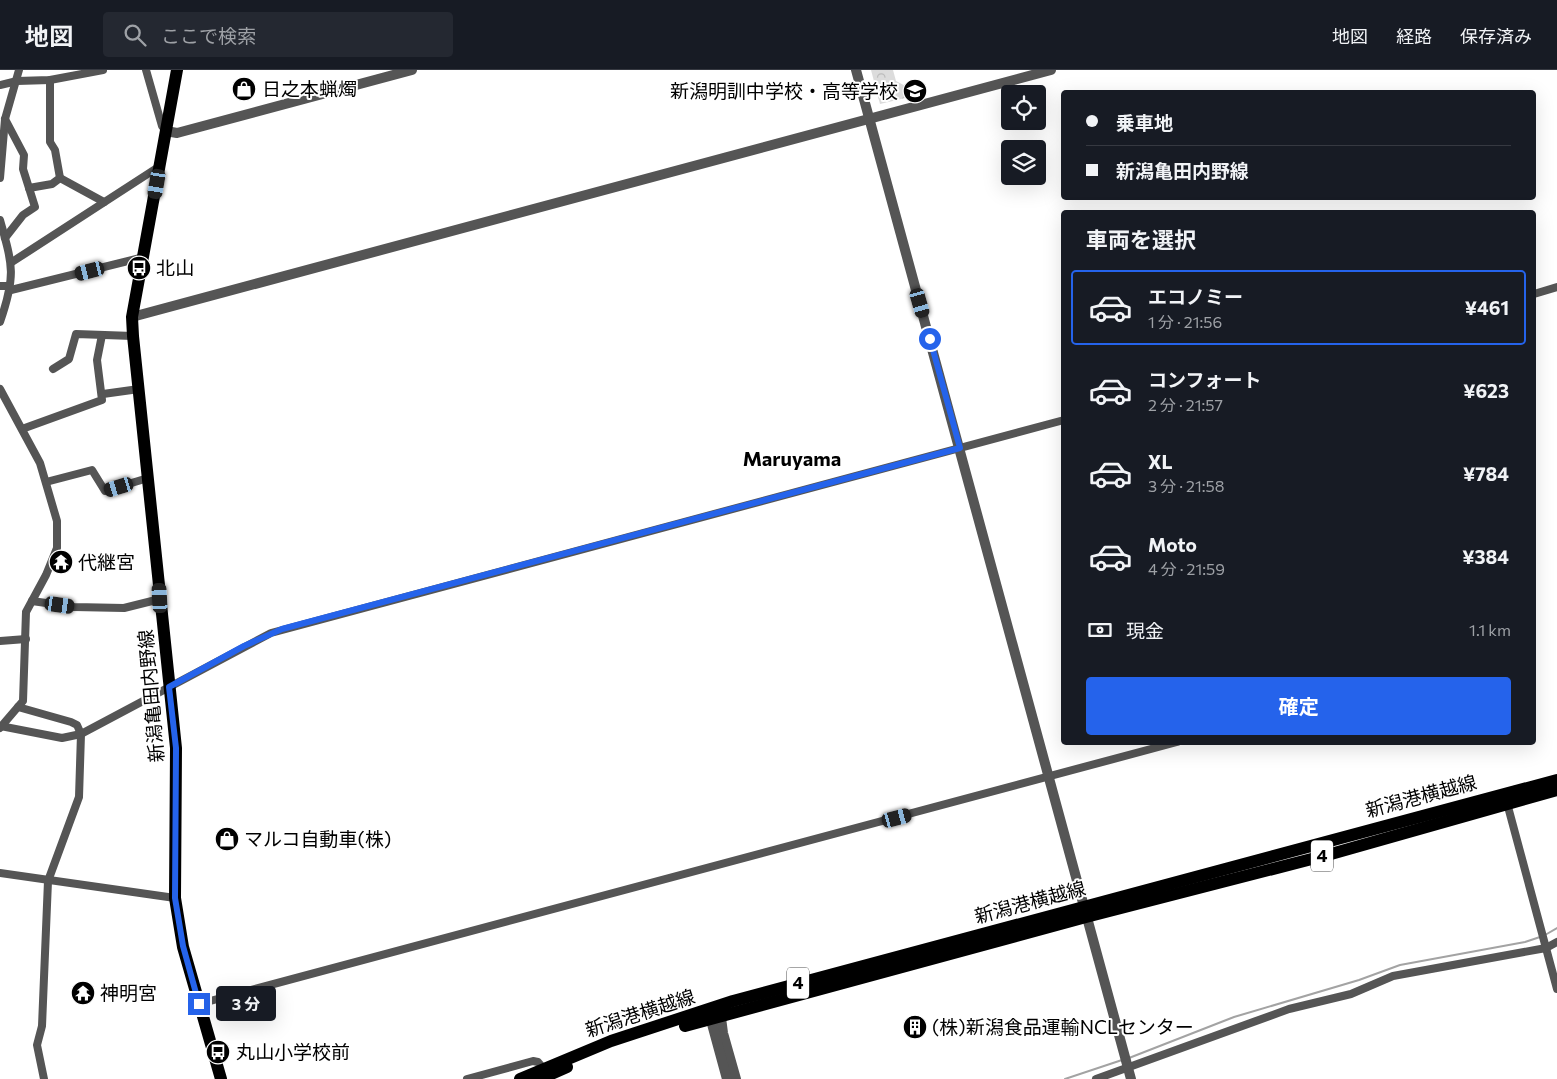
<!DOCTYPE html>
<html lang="ja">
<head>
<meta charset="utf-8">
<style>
  body { margin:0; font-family:Commissioner,"Noto Sans JP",sans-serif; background:#242831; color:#f1f3f6; height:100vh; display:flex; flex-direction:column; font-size:19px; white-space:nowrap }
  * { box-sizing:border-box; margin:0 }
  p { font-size:16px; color:#9ea1a6 }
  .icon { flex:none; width:28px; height:28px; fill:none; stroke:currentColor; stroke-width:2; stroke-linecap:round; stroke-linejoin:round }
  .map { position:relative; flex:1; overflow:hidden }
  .details { position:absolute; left:1061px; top:140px; width:475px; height:535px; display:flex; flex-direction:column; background:#171b24; border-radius:5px; box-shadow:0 5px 20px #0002 }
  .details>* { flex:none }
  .guide { position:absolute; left:1061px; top:20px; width:475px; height:110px; border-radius:5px; box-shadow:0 5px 20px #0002; display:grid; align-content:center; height:110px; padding:0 25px; background:#171b24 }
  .controls { position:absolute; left:1001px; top:15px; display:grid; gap:10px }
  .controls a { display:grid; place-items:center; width:45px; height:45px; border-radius:5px; background:#171b24; box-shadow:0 5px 20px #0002; font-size:25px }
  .end { position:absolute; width:22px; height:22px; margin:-11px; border:6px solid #2563eb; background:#fff; box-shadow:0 0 0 2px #fff }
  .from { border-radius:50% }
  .bubble { position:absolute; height:35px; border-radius:5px; background:#171b24; box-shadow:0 5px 20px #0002; font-size:16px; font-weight:700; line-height:35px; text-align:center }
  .car { position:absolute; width:15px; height:30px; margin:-15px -8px; border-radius:6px; box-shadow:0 0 4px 1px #0007; background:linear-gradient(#222 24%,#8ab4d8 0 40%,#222 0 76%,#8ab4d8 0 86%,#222 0) }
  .guide b { display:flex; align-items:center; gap:18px; height:48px; font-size:19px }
  .guide b+b { border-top:1px solid #363941 }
  .guide i { width:12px; height:12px; background:#f1f3f6 }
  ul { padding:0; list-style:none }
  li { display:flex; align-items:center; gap:15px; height:75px; margin:0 10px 8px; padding:0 15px; border:2px solid transparent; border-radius:5px }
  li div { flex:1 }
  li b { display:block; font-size:19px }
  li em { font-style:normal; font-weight:700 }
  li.selected { border-color:#2563eb }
  li>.icon { width:45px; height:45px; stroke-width:1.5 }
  h2 { padding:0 25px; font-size:22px; line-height:60px }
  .pay { display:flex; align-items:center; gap:12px; height:55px; padding:0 25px; font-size:19px }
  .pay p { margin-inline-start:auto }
  .cta { display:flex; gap:10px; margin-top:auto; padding:10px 25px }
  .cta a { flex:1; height:58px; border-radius:5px; background:#2563eb; color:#fff; font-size:20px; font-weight:700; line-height:58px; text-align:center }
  header { display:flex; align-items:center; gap:30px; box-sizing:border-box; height:70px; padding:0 25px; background:#171b24; border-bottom:1px solid #363941 }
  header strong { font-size:24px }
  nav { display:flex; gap:28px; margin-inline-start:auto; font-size:18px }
  .search { width:350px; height:45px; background:#242831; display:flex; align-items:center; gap:12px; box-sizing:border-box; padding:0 18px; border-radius:5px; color:#9ea1a6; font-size:19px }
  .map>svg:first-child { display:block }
</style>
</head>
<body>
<header>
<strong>地図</strong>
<div class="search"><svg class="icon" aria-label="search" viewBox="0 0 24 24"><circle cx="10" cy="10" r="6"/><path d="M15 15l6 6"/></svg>ここで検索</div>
<nav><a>地図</a><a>経路</a><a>保存済み</a></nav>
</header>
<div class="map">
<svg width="1557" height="1009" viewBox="0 0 1557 1009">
  <defs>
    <pattern id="forest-crowns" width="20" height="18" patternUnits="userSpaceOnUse" patternTransform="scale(1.25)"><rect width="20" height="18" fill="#dcdcdc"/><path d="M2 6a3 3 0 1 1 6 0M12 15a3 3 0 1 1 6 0" fill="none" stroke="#bbb"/></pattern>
  </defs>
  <rect width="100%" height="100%" fill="#fff"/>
  <path fill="url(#forest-crowns)" d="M871,0H893L896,11L915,21L918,25L880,34Z"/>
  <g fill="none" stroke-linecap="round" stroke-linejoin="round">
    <g stroke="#a3a3a3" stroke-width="2">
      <path d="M1545,865L1557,858"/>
      <path d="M1129,988L1234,947L1359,910L1400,895L1525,872L1540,867"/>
      <path d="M1065,1009L1122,990"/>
    </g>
    <g stroke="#555" stroke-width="8">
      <path d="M146,0L162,56L166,61"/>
      <path d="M0,15L17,11L50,10L103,0"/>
      <path d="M0,108L5,49L19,0"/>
      <path d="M60,108L104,132"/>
      <path d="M29,118L52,114L60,108L55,80L50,72V10"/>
      <path d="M0,150C13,196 16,206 0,252"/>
      <path d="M5,168L23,145L35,137L23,99L24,85L5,49"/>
      <path d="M12,192L160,96"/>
      <path d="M0,216H8L11,220L144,187"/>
      <path d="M1534,224L1557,217"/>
      <path d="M53,299L69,289L76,264L133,266"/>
      <path d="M0,319L40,393L57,451V478L46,505L26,542L23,631L0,658"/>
      <path d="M103,324L139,319"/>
      <path d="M22,359L102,330L97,290L102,265"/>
      <path d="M46,412L92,400L105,421L148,408"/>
      <path d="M32,531L74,537L124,538L160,529"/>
      <path d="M0,571L26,569"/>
      <path d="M18,637L71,652L77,655L81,664L79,727L48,811L42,956L37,975L44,1009"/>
      <path d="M0,656L62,668L81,664L271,563L1064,350"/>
      <path d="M1507,733L1557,919"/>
      <path d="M0,803L175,828"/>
      <path d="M199,934L1177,672"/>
      <path d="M467,1009L533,991L538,992L543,998"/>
      <path d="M1096,1009L1289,939L1351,924L1393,906L1546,878L1557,872"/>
    </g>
    <g stroke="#555" stroke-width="10">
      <path d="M856,0L1131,1009"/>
      <path d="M166,61L177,63L412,0"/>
      <path d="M132,247L1051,0"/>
      <path d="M720,940L723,963L736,1009"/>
      <path d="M709,943L727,1009"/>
    </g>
    <g stroke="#000" stroke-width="12">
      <path d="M177,0L132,247L133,266L176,678L175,828L183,877L221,1009"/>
      <path d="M685,956L1086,847L1331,784L1557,720"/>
      <path d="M520,1009L611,971L733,931L1557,710"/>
      <path d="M540,1009L567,997"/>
    </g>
  </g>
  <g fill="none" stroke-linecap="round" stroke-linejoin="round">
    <path stroke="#2563eb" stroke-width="6" d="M199,934L183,876L175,828L176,678L169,617L244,576L282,559L960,378L930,269"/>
  </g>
  <defs>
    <g id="shop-disc" transform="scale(1.25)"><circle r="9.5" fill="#000" stroke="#fff"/><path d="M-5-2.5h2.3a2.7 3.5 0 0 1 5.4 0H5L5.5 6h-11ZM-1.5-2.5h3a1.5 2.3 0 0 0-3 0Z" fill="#fff"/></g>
    <g id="school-disc" transform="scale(1.25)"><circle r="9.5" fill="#000" stroke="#fff"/><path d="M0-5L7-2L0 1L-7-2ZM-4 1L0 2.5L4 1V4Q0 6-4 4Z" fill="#fff"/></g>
    <g id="bus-disc" transform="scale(1.25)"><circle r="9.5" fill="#000" stroke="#fff"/><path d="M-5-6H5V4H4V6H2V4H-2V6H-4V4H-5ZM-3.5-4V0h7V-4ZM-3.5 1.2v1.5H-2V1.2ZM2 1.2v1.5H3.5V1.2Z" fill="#fff"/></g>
    <g id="temple-disc" transform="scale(1.25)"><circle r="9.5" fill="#000" stroke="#fff"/><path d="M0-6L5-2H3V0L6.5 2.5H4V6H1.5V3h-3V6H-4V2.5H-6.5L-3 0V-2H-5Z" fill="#fff"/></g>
    <g id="building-disc" transform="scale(1.25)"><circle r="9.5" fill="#000" stroke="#fff"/><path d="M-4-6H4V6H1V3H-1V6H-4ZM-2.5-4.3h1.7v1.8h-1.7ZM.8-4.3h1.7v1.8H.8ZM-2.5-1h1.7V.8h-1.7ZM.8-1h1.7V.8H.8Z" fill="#fff"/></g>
  </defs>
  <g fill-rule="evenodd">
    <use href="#shop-disc" x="244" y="19"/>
    <use href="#school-disc" x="915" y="21"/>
    <use href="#bus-disc" x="139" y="198"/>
    <use href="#temple-disc" x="61" y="492"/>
    <use href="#shop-disc" x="227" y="769"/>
    <use href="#temple-disc" x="83" y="923"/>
    <use href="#building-disc" x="915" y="957"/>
    <use href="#bus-disc" x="218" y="982"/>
  </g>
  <g text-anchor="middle" stroke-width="4" stroke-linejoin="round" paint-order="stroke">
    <g fill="#fff" stroke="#4c4c4c" stroke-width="1">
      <rect x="1311" y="770.5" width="22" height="31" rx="4"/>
      <rect x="787" y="897.5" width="22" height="31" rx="4"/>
    </g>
    <g font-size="18" font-weight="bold" fill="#000">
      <text x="1322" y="792">4</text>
      <text x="798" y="919">4</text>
    </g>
    <g font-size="19" fill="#000" stroke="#fff" text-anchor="start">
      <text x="262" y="26">日之本蝋燭</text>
      <text x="898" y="28" text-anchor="end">新潟明訓中学校・高等学校</text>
      <text x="156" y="205">北山</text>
      <text x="78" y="499">代継宮</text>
      <text x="244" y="776">マルコ自動車(株)</text>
      <text x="100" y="930">神明宮</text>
      <text x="932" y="964">(株)新潟食品運輸NCLセンター</text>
      <text x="236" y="989">丸山小学校前</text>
    </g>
    <g font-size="19" fill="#000" stroke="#fff">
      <text transform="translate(151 626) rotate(-95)" y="7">新潟亀田内野線</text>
      <text transform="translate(1421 726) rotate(-15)" y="7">新潟港横越線</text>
      <text transform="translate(1030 832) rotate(-15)" y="7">新潟港横越線</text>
      <text transform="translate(640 943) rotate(-18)" y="7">新潟港横越線</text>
    </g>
    <g font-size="20" font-weight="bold" fill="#000" stroke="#fff">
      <text x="792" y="396">Maruyama</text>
    </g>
  </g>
</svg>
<div class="controls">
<a><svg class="icon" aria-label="locate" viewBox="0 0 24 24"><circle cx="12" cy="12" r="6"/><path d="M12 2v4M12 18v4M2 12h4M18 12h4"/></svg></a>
<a><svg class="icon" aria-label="layers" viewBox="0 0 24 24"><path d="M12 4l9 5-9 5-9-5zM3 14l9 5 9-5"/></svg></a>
</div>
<i class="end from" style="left:930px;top:269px"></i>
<i class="end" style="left:199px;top:934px"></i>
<div class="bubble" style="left:216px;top:916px;width:60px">3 分</div>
<i class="car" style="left:157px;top:114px;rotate:190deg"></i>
<i class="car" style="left:90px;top:201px;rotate:256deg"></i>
<i class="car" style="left:920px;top:233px;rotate:164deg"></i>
<i class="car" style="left:119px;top:417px;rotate:253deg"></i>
<i class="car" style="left:160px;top:528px;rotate:357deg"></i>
<i class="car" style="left:60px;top:535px;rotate:98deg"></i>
<i class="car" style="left:897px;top:748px;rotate:75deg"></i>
<div class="guide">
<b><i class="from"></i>乗車地</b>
<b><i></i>新潟亀田内野線</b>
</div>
<section class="details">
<h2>車両を選択</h2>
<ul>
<li class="selected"><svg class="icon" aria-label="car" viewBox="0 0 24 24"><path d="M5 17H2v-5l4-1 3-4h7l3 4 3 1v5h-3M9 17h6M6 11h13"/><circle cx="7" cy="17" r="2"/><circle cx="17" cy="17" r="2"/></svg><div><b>エコノミー</b><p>1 分 · 21:56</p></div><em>¥461</em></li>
<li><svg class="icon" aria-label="car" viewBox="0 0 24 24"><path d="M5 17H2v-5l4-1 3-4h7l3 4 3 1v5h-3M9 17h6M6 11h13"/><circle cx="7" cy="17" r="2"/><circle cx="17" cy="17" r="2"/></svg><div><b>コンフォート</b><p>2 分 · 21:57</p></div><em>¥623</em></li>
<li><svg class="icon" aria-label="car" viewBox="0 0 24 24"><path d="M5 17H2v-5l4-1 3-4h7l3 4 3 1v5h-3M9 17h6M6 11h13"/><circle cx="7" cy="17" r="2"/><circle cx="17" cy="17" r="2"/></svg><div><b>XL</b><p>3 分 · 21:58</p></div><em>¥784</em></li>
<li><svg class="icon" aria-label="car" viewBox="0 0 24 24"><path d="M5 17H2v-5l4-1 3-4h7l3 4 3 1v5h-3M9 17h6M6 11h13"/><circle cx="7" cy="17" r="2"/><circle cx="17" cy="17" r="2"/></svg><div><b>Moto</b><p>4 分 · 21:59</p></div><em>¥384</em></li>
</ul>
<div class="pay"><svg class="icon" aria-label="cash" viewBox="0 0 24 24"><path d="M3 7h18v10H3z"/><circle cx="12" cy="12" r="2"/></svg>現金<p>1.1 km</p></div>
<div class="cta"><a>確定</a></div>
</section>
</div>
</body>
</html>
